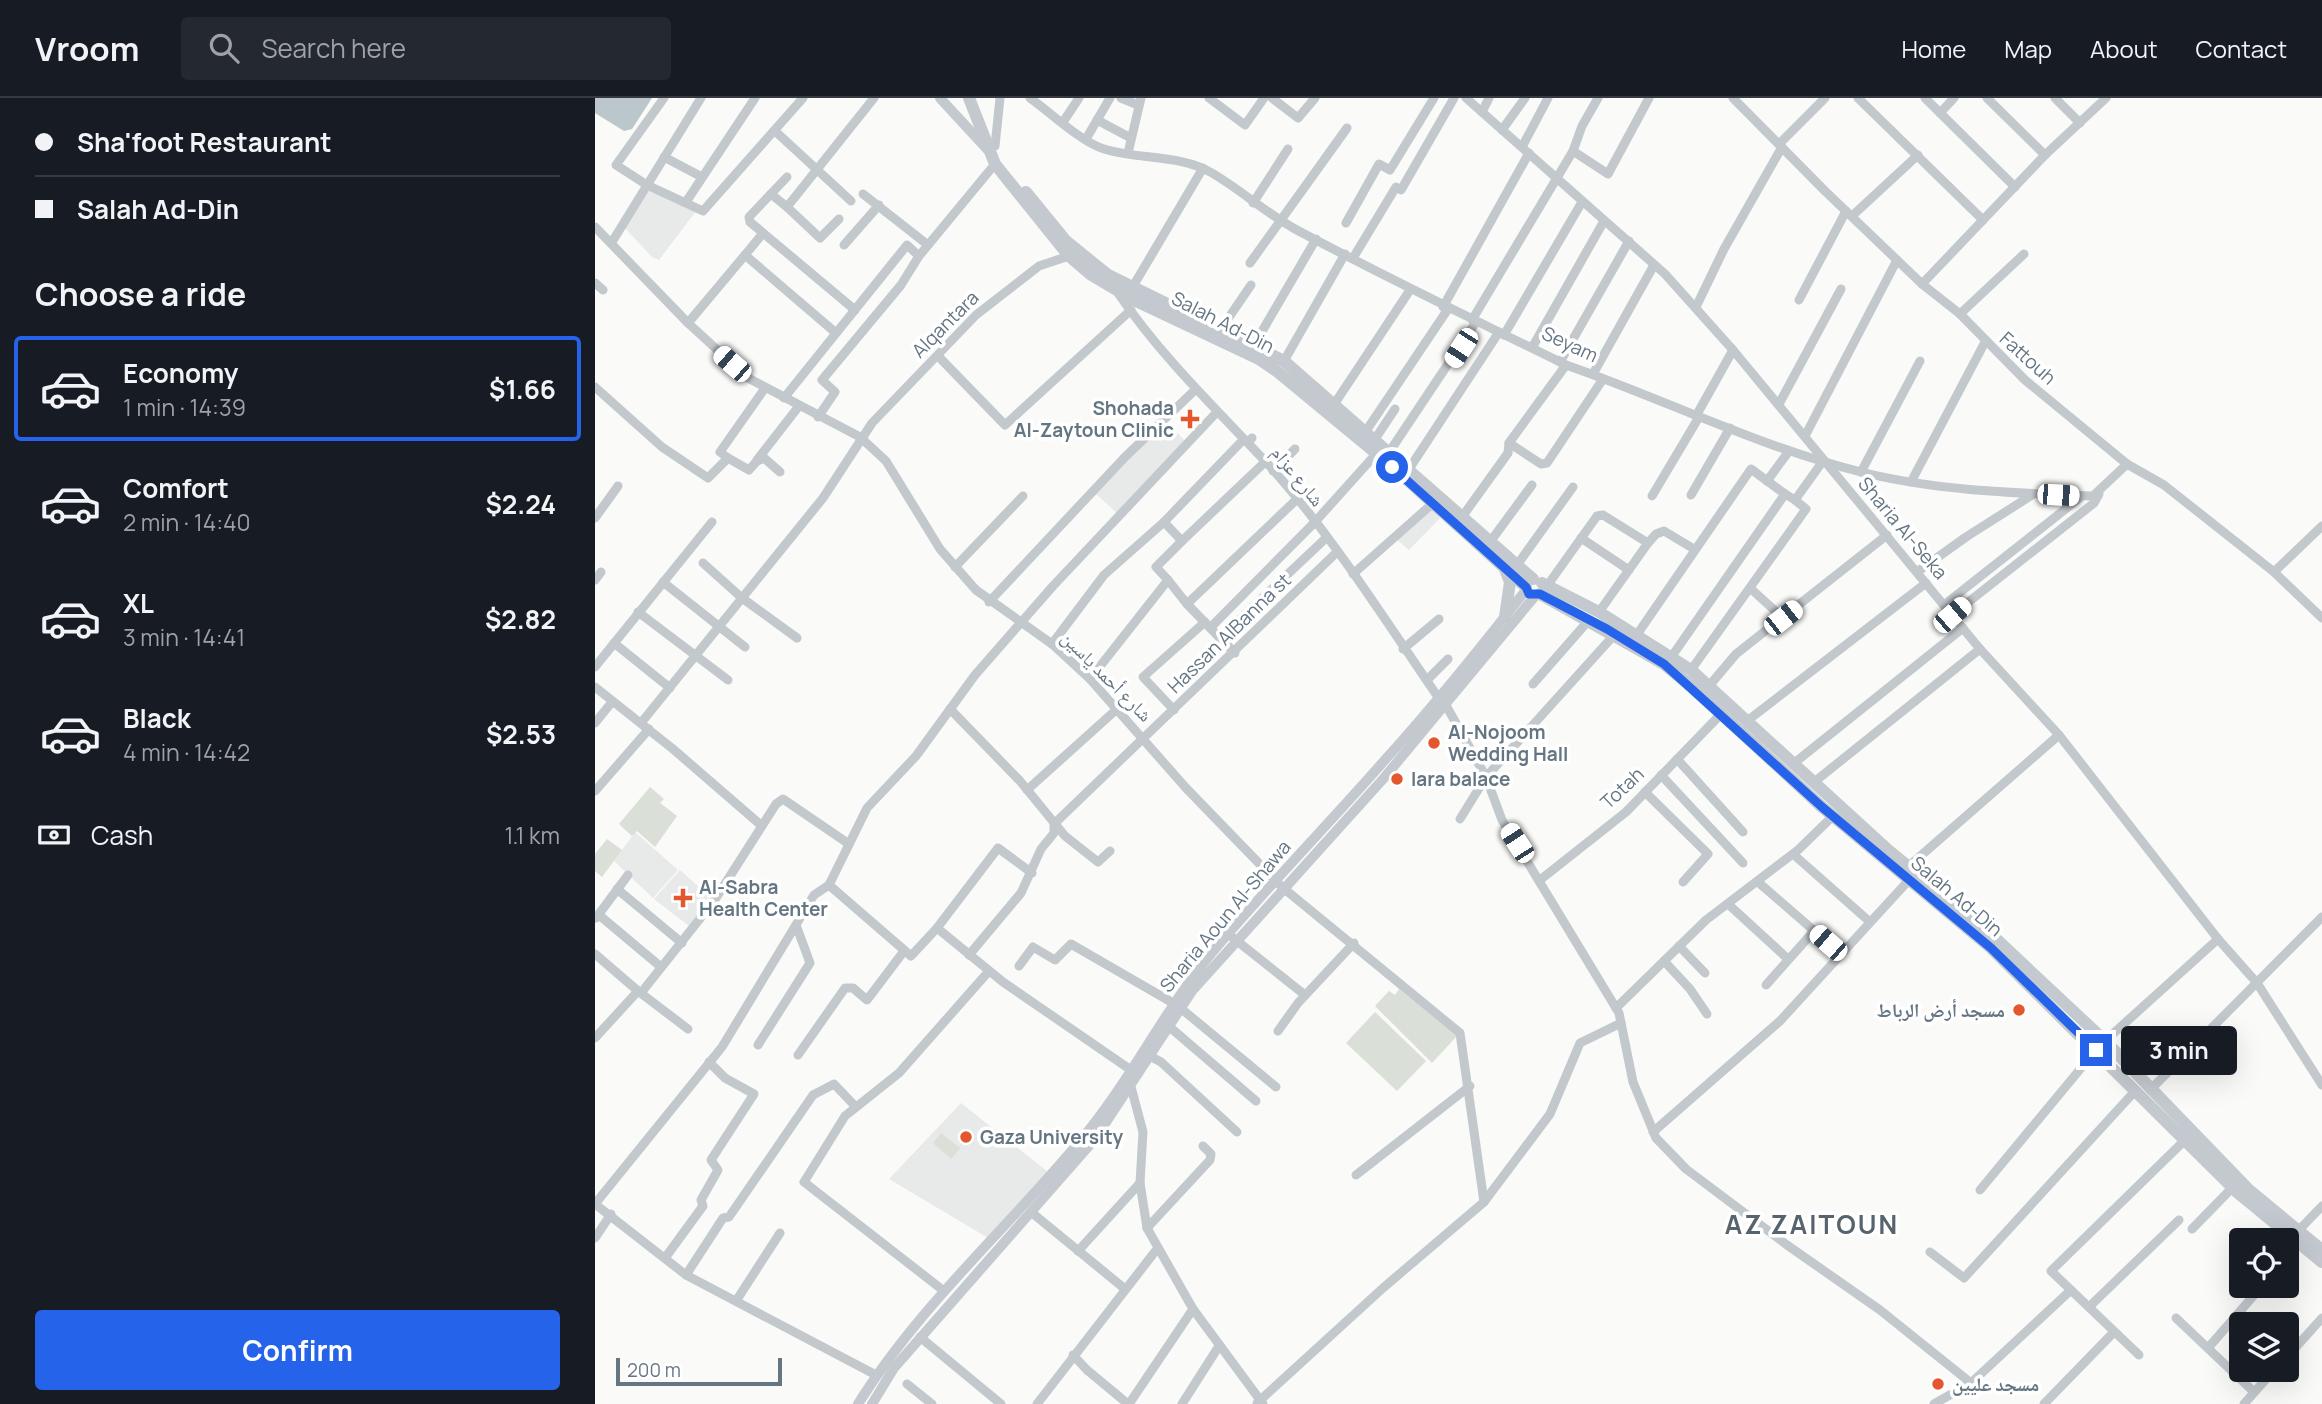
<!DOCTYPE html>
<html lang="en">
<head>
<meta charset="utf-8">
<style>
  body { margin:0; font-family:Manrope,"Noto Naskh Arabic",sans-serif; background:#242831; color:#f1f3f6; height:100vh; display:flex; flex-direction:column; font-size:26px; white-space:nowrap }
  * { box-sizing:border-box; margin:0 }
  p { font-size:23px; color:#9ea1a6 }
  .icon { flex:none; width:38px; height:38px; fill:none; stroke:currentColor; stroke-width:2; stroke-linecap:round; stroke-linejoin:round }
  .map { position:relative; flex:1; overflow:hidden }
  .sheet { display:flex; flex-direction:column; background:#171b24; width:595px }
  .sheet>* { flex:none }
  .top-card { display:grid; align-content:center; height:154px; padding:0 35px; background:#171b24 }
  .buttons { position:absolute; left:1634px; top:1130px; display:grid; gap:14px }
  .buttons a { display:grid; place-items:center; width:70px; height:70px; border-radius:7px; background:#171b24; box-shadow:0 7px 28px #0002; font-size:35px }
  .scale { position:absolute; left:21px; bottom:18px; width:166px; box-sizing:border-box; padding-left:7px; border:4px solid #657683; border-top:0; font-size:19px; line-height:24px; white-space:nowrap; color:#657683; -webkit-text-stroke:5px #fff; paint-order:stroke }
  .end { position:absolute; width:32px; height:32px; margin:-16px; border:9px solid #2563eb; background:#fff; box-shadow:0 0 0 4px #fff }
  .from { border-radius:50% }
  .bubble { position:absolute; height:49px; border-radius:7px; background:#171b24; box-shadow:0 7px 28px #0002; font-size:23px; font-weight:700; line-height:49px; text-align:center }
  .car { position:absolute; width:21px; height:42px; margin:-21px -10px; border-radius:9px; box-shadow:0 0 5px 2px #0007; background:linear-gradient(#fff 24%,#345 0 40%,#fff 0 76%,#345 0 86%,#fff 0) }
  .top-card b { display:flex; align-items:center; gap:24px; height:66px; font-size:26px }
  .top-card b+b { border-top:2px solid #363941 }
  .top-card i { width:18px; height:18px; background:#f1f3f6 }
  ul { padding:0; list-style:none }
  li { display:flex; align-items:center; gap:21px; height:105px; margin:0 14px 10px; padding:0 21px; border:4px solid transparent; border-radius:7px }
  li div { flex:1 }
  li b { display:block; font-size:26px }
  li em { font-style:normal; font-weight:700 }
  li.selected { border-color:#2563eb }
  li>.icon { width:63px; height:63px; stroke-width:1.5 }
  h2 { padding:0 35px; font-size:32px; line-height:84px }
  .pay { display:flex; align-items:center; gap:18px; height:77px; padding:0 35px; font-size:26px }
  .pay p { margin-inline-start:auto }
  .action { display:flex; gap:14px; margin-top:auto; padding:14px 35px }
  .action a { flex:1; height:80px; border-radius:7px; background:#2563eb; color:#fff; font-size:28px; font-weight:700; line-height:80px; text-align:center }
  header { display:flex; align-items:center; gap:42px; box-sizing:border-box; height:98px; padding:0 35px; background:#171b24; border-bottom:2px solid #363941 }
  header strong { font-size:33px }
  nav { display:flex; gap:38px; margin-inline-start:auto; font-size:24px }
  .search { width:490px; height:63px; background:#242831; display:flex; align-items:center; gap:18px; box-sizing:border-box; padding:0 24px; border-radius:7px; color:#9ea1a6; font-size:26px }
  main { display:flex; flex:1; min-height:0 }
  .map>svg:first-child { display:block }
</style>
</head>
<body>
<header>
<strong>Vroom</strong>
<div class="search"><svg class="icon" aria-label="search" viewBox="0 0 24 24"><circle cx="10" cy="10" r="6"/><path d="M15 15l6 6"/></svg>Search here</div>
<nav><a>Home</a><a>Map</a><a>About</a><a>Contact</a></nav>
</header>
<main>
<section class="sheet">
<div class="top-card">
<b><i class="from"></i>Sha'foot Restaurant</b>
<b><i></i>Salah Ad-Din</b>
</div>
<h2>Choose a ride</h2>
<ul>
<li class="selected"><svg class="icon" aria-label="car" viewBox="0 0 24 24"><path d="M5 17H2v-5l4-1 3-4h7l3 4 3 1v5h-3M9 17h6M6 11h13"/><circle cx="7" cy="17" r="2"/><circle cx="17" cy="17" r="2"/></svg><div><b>Economy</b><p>1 min · 14:39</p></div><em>$1.66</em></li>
<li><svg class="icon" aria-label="car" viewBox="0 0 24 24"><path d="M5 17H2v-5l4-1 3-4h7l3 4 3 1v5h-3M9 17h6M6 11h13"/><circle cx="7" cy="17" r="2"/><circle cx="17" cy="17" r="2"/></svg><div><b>Comfort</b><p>2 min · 14:40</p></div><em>$2.24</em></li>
<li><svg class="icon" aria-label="car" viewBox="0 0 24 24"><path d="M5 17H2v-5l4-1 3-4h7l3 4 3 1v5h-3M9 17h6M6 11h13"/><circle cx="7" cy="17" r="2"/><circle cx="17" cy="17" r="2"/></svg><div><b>XL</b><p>3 min · 14:41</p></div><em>$2.82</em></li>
<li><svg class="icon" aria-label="car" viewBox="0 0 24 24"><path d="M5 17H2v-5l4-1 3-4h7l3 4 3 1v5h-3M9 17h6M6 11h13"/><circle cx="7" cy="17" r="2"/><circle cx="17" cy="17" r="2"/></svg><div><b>Black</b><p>4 min · 14:42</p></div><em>$2.53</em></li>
</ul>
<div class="pay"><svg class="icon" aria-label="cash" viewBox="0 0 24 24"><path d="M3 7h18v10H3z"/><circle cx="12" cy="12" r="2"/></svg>Cash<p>1.1 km</p></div>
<div class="action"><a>Confirm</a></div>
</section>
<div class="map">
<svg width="1727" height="1306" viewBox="0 0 1727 1306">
  <rect width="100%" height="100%" fill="#fafaf8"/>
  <g fill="#e8e9e9">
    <path d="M55,91L101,113L64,162L57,159L30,130Z"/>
    <path d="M571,323L592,345L524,417L501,396L533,358Z"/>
    <path d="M834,406L847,418L814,452L801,441Z"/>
    <path d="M40,734L83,772L58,800L19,763Z"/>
    <path d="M85,772L116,800L94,828L59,801Z"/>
    <path d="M366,1005L453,1074L393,1140L294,1081Z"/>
  </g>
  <g fill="#dadfd7">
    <path d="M55,689L69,701L65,705L82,718L60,749L42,733L37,738L24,726Z"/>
    <path d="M12,741L27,752L7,779L0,773V756Z"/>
    <path d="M804,891L862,938L837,965L780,908L794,893L800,897Z"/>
    <path d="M780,914L831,963L802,993L751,945Z"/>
    <path d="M346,1035L365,1050L356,1061L338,1045Z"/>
  </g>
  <path fill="#bbc7cb" d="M0,0H57L37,31L29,33L0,15Z"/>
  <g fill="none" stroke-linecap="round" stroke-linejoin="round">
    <g stroke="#c3c8cc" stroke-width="9">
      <path d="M69,0L21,67L52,87L108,113L208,0"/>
      <path d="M435,0C455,14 486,44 509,51C544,62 585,56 617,75C646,92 671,115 700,131C790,179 880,222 971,267C1069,301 1164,349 1266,374C1342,393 1420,395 1498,398L1532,366"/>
      <path d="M526,0L543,7"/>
      <path d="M614,0L650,27L669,0"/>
      <path d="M677,0L703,20L720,0"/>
      <path d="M871,0L1070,176L1138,252L1385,551L1464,637L1623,841L1662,885L1727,987"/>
      <path d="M1138,0L1230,93L1327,186L1365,216L1430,282L1532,366L1569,387L1679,474L1727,520"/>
      <path d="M1263,0L1388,122"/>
      <path d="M1330,0L1420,89"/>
      <path d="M1392,0L1450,57"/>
      <path d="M1460,0L1485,25"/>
      <path d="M887,14L894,0"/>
      <path d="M1345,15L1359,0"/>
      <path d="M502,22L534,39"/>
      <path d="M468,24L484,0"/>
      <path d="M907,32L930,0"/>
      <path d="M180,33L256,103"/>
      <path d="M491,41L515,0"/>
      <path d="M1184,46L1230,0"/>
      <path d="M400,48L405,0"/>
      <path d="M927,49L953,0"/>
      <path d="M978,53L1013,76L1054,0"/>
      <path d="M533,55L546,0"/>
      <path d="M69,59L107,79"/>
      <path d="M192,79L154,119L155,124L260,212"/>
      <path d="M176,96L192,109"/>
      <path d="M268,96L333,147"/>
      <path d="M91,104L160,0"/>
      <path d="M658,105L693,51"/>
      <path d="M1257,118L1323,57"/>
      <path d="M244,121L225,140L192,109L279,0"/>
      <path d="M751,125L784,66L795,72L839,0"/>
      <path d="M0,129L93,225L153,280L265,339L291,363L345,451L381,492L457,546L495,581L591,690L687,789L865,935L889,1104"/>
      <path d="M168,135L150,157L241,235"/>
      <path d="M17,144L106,0"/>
      <path d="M249,147L284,107"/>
      <path d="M758,160L801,89L806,92L859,0"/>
      <path d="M655,165L752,30"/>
      <path d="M0,185L8,192"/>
      <path d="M1327,186L1450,57L1511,0"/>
      <path d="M537,190L608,70"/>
      <path d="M523,195C565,257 619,309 670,363C733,431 790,522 843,599"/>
      <path d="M1204,202L1251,113"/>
      <path d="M848,209L934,55"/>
      <path d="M1101,209L1129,151L1187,49"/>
      <path d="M1365,216L1429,156"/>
      <path d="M877,222L978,53L987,28L1003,0"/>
      <path d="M93,225L150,157"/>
      <path d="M626,231L656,187"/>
      <path d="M909,237L987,104"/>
      <path d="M659,247L721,141"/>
      <path d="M938,248L1009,123"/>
      <path d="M343,258L410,327L536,212"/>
      <path d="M689,263L750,156"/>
      <path d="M965,264L1034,143"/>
      <path d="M998,276L1059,167"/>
      <path d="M0,289L67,349L113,380L133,360L154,372L162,363L169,360L185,374"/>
      <path d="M189,300L312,147L324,158"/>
      <path d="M740,305L815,192"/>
      <path d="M1184,306L1246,191"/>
      <path d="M621,315L458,488L380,577L321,658L272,710L234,787L316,858L342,830L408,884L536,972V989L548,1034L545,1085L552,1130L598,1211L668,1306"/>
      <path d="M1101,318L1138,252"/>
      <path d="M223,319L240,294L227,282L306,187L324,158L400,66"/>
      <path d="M771,333L853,211"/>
      <path d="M1210,338L1302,162"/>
      <path d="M780,341L800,311"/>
      <path d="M914,345L946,366L952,365L1008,281"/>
      <path d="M795,353L881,224"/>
      <path d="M133,360L125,354L170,290"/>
      <path d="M162,362L204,308"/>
      <path d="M814,371L904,234"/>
      <path d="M678,373L700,351"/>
      <path d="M1266,374L1325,263"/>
      <path d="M1172,383L1194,353"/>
      <path d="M1316,384L1390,244"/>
      <path d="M1096,397L1135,330"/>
      <path d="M1057,398L1104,319"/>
      <path d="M867,419L913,355L914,345L971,267"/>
      <path d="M0,420L23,388"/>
      <path d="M569,424L648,342L653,344L657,340"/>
      <path d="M986,440L1034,472"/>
      <path d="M895,444L937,387"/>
      <path d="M108,465L147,500L202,540"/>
      <path d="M922,467L978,389"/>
      <path d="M360,469L428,398"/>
      <path d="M1322,474L1371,439L1437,397"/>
      <path d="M1679,474L1727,428"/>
      <path d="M758,476L837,406"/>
      <path d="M0,482L6,474"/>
      <path d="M573,482L561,469L587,443"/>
      <path d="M68,484L150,549"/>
      <path d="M952,488L1002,418L1008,417L1053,445L1061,436L1069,433L1099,451"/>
      <path d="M1155,490L1188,520"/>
      <path d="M394,504L530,359L601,291"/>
      <path d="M592,506L625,540L731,440"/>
      <path d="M1349,507L1487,398"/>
      <path d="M43,514L133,582"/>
      <path d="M1004,514L1053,445"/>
      <path d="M1357,517L1499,405L1504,396"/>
      <path d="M616,529L719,425L781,356"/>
      <path d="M1041,538L1156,371L1190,396"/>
      <path d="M625,540L640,555"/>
      <path d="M19,545L75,590"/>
      <path d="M457,546L509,477L569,424L587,443L670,364"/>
      <path d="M808,551L844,521"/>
      <path d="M1077,558L1190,396L1200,402L1228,363"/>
      <path d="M0,569L117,424"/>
      <path d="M1096,572L1211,411L1200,402"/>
      <path d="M495,581L573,482L592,506L701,402"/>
      <path d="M832,582L853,561"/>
      <path d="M938,586L994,522"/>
      <path d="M1114,588L1141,556L1292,437"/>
      <path d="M0,589L78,651L167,728"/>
      <path d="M848,602L891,679L907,722L1024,915L1038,984L1061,1040L1091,1071L1192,1147L1285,1212L1376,1285"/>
      <path d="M355,611L425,683L470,738L503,764L515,753"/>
      <path d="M579,612L548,579L610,524"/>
      <path d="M1152,623L1331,485"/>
      <path d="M0,625L17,604"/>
      <path d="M46,625L228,400L277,325L381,217L444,168L474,158"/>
      <path d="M1082,661L1148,734"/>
      <path d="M1198,666L1368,530"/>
      <path d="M1066,677L1148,765"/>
      <path d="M1218,685L1385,551"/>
      <path d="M432,692L522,611"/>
      <path d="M0,693L54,631"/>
      <path d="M1050,694L1113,756L1088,784"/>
      <path d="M865,721L891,679L1020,536"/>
      <path d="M1198,756L1275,824"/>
      <path d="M1314,768L1464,637"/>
      <path d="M945,782L1031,714L1126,616"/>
      <path d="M1163,784L1246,856"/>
      <path d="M22,791L87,845"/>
      <path d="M1133,806L1193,861"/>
      <path d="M4,817L66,869"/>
      <path d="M1,820L33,777"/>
      <path d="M342,830L403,750L437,775"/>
      <path d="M637,839L710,897"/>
      <path d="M1084,848L1110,875"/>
      <path d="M0,856L43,893"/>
      <path d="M374,857L426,795L446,751L459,735V726L742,454"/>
      <path d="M1069,863L1095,891L1112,916"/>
      <path d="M424,868L438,849L460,862L476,846L578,905"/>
      <path d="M1171,887L1219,833"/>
      <path d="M46,895L119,803L181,706L188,701L254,746"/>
      <path d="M583,908L681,989"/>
      <path d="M1021,910L1111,822L1203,752L1238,718"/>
      <path d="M570,925L661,1003"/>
      <path d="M683,933L703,905L759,845"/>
      <path d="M0,940L43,893L93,931"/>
      <path d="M1510,943L1623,841"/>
      <path d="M163,947L215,865L201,827"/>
      <path d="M551,956L566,964L642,1034"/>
      <path d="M203,957L250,890H258L272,902L309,853"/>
      <path d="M1555,992L1727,819"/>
      <path d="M1058,1034L1185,923L1314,782"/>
      <path d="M761,1077L875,988"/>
      <path d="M1385,1092L1501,952"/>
      <path d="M0,1106L127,949L219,797L234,787"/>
      <path d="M0,1106L91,1177L281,1277"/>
      <path d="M436,1114L530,1191"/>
      <path d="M552,1130L615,1062L616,1056L608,1048"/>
      <path d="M1597,1131L1638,1089"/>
      <path d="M1702,1134L1727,1108"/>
      <path d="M0,1140L16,1116"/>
      <path d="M483,1153L545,1085"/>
      <path d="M1335,1154L1369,1180L1541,992"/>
      <path d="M70,1160L108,1108L106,1102L123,1072L116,1062L159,996L130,980L114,964"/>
      <path d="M1692,1160L1704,1147"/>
      <path d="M91,1177L128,1120L134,1119L218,997L239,986L260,1008"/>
      <path d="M349,1193L209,1084L250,1018L304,975L394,873"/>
      <path d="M141,1203L185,1135"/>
      <path d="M1494,1209L1584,1122"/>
      <path d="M1581,1220L1659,1294"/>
      <path d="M325,1239L406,1306"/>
      <path d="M1613,1250L1667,1188"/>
      <path d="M478,1257L492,1272L533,1306"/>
      <path d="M1544,1257L1456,1173L1590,1042"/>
      <path d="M1692,1259L1727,1220"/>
      <path d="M312,1286L337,1306"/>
      <path d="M662,1305L788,1190L889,1104L955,1016L985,945L1026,925"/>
      <path d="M442,1306L562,1151"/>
      <path d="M534,1306L598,1211"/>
      <path d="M587,1306L624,1248"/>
      <path d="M1339,1306L1376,1285L1476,1192"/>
      <path d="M1449,1306L1519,1234"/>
      <path d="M1649,1306L1679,1272"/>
    </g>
    <g stroke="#c3c9ce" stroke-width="10">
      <path d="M345,0L392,51"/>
      <path d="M263,1306C324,1208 412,1131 485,1043C534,985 567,916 615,857C671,790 732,728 789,663C839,608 885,550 931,492"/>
      <path d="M277,1306L299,1270L500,1041L597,893L789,680L940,498"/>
    </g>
    <g stroke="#c3c9ce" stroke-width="12">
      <path d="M374,0L400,66L474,158L495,176L537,201L664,261L683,274L798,369L931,489"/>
      <path d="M431,94L471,143L513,177L689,263L938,481"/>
      <path d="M947,485L1004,514L1096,572L1293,752L1399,839L1510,943L1654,1092L1727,1152"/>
      <path d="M945,496L1069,566L1096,588L1227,709L1396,850L1642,1094L1727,1164"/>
      <path d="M910,519L915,484L910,471"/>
    </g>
  </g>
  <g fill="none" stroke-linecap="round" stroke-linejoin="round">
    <path stroke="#2563eb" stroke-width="9" d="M797,369L931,489L934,496H945L1012,531L1069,566L1227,709L1396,850L1501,952"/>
  </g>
  <g fill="#e4572e" stroke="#fff" stroke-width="2.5">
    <path d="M591.5 310.5h7v7h7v7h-7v7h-7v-7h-7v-7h7z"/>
    <circle cx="839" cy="645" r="7"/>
    <circle cx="802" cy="681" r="7"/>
    <path d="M84.5 789.5h7v7h7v7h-7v7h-7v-7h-7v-7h7z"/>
    <circle cx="1424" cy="912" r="7"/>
    <circle cx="371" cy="1039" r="7"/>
    <circle cx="1343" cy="1286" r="7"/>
  </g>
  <g text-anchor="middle" stroke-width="7" stroke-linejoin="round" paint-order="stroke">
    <g font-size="19" fill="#657683" stroke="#fff">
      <text transform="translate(628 224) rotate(27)" y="7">Salah Ad-Din</text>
      <text transform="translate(350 226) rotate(-45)" y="7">Alqantara</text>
      <text transform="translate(975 246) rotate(25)" y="7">Seyam</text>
      <text transform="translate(1433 260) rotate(42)" y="7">Fattouh</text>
      <text transform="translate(703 378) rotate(51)" y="7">شارع عزام</text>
      <text transform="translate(1308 430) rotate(50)" y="7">Sharia Al-Seka</text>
      <text transform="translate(634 535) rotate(-44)" y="7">Hassan AlBanna st</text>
      <text transform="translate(512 578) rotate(45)" y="7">شارع أحمد ياسين</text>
      <text transform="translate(1027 690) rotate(-43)" y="7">Totah</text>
      <text transform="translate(1362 798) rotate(40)" y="7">Salah Ad-Din</text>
      <text transform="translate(630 818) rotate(-50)" y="7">Sharia Aoun Al-Shawa</text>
    </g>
    <g font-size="19" font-weight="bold" fill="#657683" stroke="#fff" text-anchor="start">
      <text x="579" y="317" text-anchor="end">Shohada<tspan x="579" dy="22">Al-Zaytoun Clinic</tspan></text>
      <text x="853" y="641">Al-Nojoom<tspan x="853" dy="22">Wedding Hall</tspan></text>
      <text x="816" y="688">lara balace</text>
      <text x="104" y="796">Al-Sabra<tspan x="104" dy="22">Health Center</tspan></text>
      <text x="1410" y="919" text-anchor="end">مسجد أرض الرباط</text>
      <text x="385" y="1046">Gaza University</text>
      <text x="1357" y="1293">مسجد عليين</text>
    </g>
    <g font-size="26" font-weight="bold" letter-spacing="2" fill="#57646e" stroke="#fff">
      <text x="1217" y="1136">AZ ZAITOUN</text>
    </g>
  </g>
</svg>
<div class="buttons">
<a><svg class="icon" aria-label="locate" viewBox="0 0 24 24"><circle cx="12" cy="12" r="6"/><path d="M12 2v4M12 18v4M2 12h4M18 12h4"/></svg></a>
<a><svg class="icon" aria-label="layers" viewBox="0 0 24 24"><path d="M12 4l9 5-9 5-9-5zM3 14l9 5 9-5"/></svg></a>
</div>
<div class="scale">200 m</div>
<i class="end from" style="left:797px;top:369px"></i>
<i class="end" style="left:1501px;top:952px"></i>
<div class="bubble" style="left:1526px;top:928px;width:116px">3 min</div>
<i class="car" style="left:866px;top:250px;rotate:213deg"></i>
<i class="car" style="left:137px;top:266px;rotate:311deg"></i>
<i class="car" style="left:1463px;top:397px;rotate:93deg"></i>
<i class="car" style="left:1357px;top:517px;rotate:49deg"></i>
<i class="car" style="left:1188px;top:520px;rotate:52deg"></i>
<i class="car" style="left:922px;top:745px;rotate:327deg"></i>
<i class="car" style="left:1233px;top:845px;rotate:311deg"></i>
</div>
</main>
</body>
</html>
